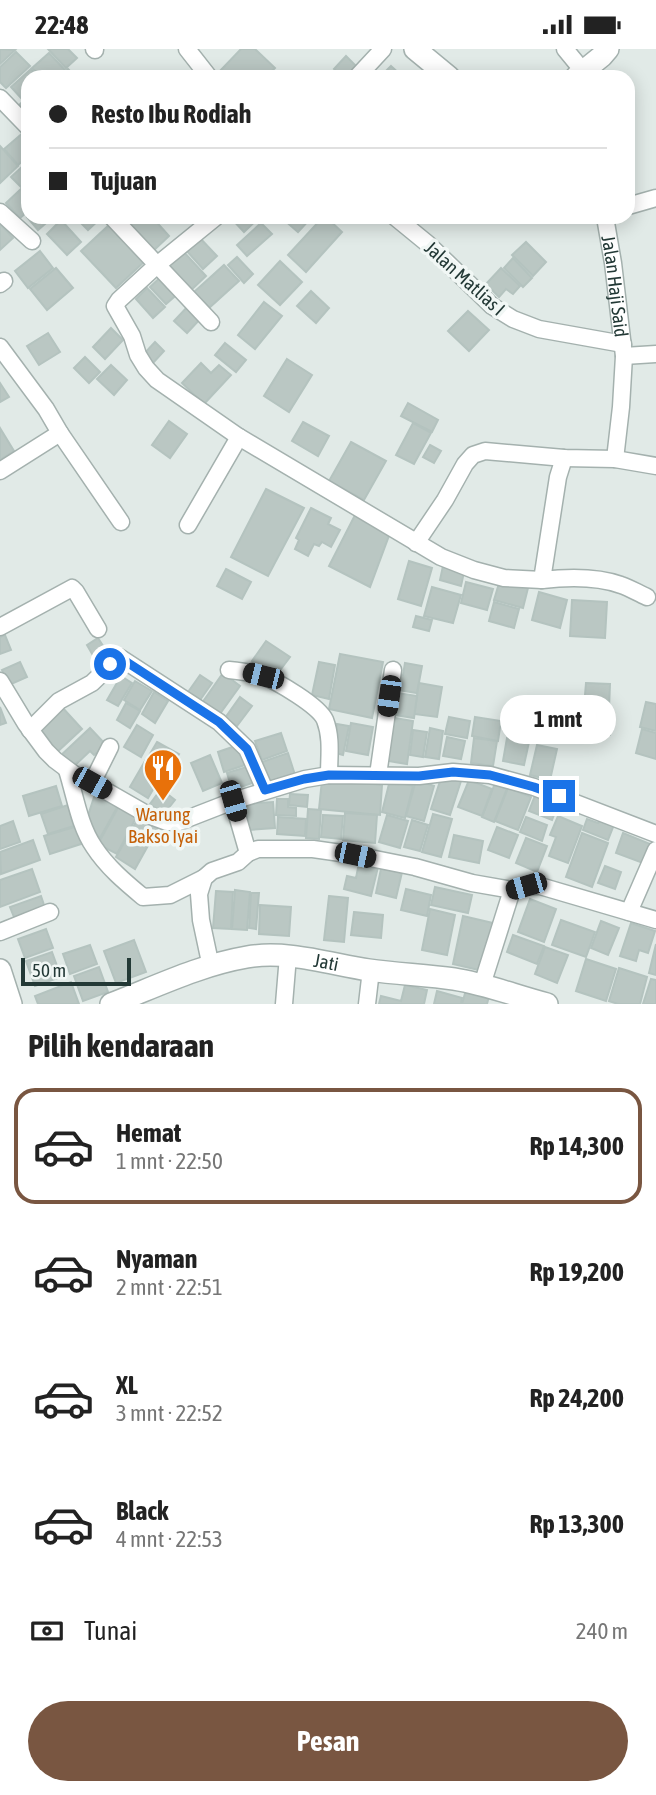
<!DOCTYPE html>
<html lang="id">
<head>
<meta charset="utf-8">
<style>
  body { margin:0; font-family:"Asap Condensed",sans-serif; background:#f6f6f6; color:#222; height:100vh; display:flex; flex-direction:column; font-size:26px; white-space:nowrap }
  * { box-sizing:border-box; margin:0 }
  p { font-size:23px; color:#767676 }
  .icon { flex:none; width:38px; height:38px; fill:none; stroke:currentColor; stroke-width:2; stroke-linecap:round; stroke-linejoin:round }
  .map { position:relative; height:955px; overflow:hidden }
  .panel { display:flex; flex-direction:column; background:#fff; flex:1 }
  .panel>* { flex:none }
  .hud { position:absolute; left:21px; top:21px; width:614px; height:154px; border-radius:21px; box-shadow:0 4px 18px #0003; display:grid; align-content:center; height:154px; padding:0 28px; background:#fff }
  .scale { position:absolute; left:21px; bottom:18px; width:110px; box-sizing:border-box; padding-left:7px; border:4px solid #233936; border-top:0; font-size:19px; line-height:24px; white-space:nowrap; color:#233936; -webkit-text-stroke:5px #f1f7f5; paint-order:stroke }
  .end { position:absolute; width:32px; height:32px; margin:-16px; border:9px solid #1a73e8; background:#fff; box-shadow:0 0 0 4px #fff }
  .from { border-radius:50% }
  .bubble { position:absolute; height:49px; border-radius:24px; background:#fff; box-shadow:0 4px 18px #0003; font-size:23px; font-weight:700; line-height:49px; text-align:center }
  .car { position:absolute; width:21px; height:42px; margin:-21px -10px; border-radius:9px; box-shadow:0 0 5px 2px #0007; background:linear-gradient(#222 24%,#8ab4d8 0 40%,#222 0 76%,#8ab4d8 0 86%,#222 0) }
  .hud b { display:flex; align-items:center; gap:24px; height:66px; font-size:26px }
  .hud b+b { border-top:2px solid #e0e0e0 }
  .hud i { width:18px; height:18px; background:#222 }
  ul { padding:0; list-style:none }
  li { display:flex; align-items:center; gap:21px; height:116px; margin:0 14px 10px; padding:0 14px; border:4px solid transparent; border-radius:21px }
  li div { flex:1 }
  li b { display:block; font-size:26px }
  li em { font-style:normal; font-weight:700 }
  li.current { border-color:#795641 }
  li>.icon { width:63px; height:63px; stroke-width:1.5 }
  h2 { padding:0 28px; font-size:32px; line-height:84px }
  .pay { display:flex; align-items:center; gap:18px; height:77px; padding:0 28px; font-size:26px }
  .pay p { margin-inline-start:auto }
  .button { display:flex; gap:14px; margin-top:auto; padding:14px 28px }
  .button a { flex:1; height:80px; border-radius:42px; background:#795641; color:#fff; font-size:28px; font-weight:700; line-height:80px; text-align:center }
  .status { display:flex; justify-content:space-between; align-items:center; height:49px; padding:0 35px; background:#fff; direction:ltr }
  .status svg { height:19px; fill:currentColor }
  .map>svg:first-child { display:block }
</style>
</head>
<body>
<div class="status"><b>22:48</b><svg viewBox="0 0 49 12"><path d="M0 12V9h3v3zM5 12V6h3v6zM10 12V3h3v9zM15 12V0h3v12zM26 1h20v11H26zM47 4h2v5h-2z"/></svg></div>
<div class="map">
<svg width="656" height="955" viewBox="0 0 656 955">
  <rect width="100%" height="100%" fill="#e1eae7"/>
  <g fill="#bac7c3" stroke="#b4c3bf" stroke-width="2">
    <path d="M0,0L15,1L0,15Z"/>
    <path d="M48,0H68L77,9L66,19Z"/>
    <path d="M241,0H255L275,19L266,28H222L218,24Z"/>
    <path d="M16,3L30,17L6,39L0,33V18Z"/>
    <path d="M49,4L65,21L58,28H41L32,19Z"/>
    <path d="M346,7L357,18L348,28H343L334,20Z"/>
    <path d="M391,17L403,28H380Z"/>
    <path d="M31,20L38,28H28V44L22,50L11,38Z"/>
    <path d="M68,20L76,28H60Z"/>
    <path d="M28,48V66L19,56Z"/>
    <path d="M25,82L28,85V107L18,116L4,100Z"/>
    <path d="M0,97L18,117L0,134Z"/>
    <path d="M23,117L28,123V162L20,169L6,154L22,139L11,128Z"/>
    <path d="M28,167V168H53L38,181L27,168Z"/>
    <path d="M75,168H100L101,169L88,181Z"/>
    <path d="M136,168H152L169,187L152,203L127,176Z"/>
    <path d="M230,168H260L244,183Z"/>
    <path d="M285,168H308L310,170L298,183L283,170Z"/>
    <path d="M323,168H326L342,183L306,223L288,206Z"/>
    <path d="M61,171L81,193L67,206L47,185Z"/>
    <path d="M261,174L272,185L247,207L237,196Z"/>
    <path d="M0,175L13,189L0,201Z"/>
    <path d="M109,176L144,213L116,239L81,202Z"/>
    <path d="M198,187L217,207L203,220L185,200Z"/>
    <path d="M526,193L546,213L533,227L512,206Z"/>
    <path d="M182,201L206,227L188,244L164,217Z"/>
    <path d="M40,202L53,219L28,239L15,222Z"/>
    <path d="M237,208L253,225L244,234L228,216Z"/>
    <path d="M513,209L532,229L523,238L504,219Z"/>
    <path d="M280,212L302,233L280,256L258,236Z"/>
    <path d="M224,216L239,232L209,259L194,243Z"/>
    <path d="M56,219L73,239L47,261L30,240Z"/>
    <path d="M501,219L520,237L513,245L506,240L499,248L486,235Z"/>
    <path d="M165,224L181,242L166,255L150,238Z"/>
    <path d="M147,239L165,258L153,269L136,250Z"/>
    <path d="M311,242L329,259L316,274L297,257Z"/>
    <path d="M264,253L282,267L255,300L238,286Z"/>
    <path d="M191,254L203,267L187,284L174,272Z"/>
    <path d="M468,262L489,281L469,302L448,282Z"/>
    <path d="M111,279L123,291L105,310L93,298Z"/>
    <path d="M48,284L60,303L39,316L27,297Z"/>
    <path d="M155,293L164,302L152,315L143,306Z"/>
    <path d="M225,294L246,311L236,323L215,306Z"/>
    <path d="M85,308L100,323L89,334L74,319Z"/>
    <path d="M287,310L312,326L289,363L264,347Z"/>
    <path d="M201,314L211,324L219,316L231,326L204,355L182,334Z"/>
    <path d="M111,316L127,331L114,346L97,330Z"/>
    <path d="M0,334L9,348L0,353Z"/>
    <path d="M408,354L438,371L432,383L401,367Z"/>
    <path d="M169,372L187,385L170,409L152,396Z"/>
    <path d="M303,373L329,387L318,407L292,392Z"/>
    <path d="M413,374L431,384L414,415L396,406Z"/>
    <path d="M0,379L14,402L0,411Z"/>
    <path d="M351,393L386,412L364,451L329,432Z"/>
    <path d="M430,396L441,402L434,414L423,408Z"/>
    <path d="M266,440L304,459L268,527L231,508Z"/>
    <path d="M311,459L331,469L328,475L340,481L331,498L322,493L319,497L314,495L308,507L295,500L299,491L296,489Z"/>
    <path d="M355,466L390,484L370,538L329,517Z"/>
    <path d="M409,512L432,519L421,557L398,550Z"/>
    <path d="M443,517L464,523L461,537L440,531Z"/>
    <path d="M226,520L251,533L242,550L217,537Z"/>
    <path d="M500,531L528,539L523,559L494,551Z"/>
    <path d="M466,533L493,540L487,561L461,554Z"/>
    <path d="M432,538L461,546L453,574L424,567Z"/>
    <path d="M539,543L567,551L560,579L532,571Z"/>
    <path d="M572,551L607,553L605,589L570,587Z"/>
    <path d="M494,553L519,560L514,579L489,572Z"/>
    <path d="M416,567L432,571L429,582L413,578Z"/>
    <path d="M5,586L11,601L0,605V588Z"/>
    <path d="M98,589L107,603L95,610L87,596Z"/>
    <path d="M266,592L290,608L275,628L252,612Z"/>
    <path d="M340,605L383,613L372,669L329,660Z"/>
    <path d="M20,613L27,628L9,636L2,621Z"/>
    <path d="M319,613L335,616L329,650L312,646Z"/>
    <path d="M405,614L422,617L417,644L392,640L395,624L403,626Z"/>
    <path d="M223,624L240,637L219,666L202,654Z"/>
    <path d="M200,626L212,634L198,654L186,646Z"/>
    <path d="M121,627L132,634L118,657L107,651Z"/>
    <path d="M135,632L152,642L140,661L124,651Z"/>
    <path d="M419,634L442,638L437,668L414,665Z"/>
    <path d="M586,634L610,635L609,660L584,658Z"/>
    <path d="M154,643L168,652L155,674L142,665Z"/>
    <path d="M391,643L417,647L414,669L388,665Z"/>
    <path d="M240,648L252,657L237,677L225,669Z"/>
    <path d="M646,653L656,655V682L640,678Z"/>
    <path d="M126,654L140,662L130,679L117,671Z"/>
    <path d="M61,657L82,680L55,705L34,682Z"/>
    <path d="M0,658L6,674L0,676Z"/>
    <path d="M585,663L611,665L610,686L583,684Z"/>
    <path d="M389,668L413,672L407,715L382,711Z"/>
    <path d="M449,668L470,672L467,689L445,685Z"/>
    <path d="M475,668L501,672L498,692L472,687Z"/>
    <path d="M351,674L373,678L368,706L346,702Z"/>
    <path d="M337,675L349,677L343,706L332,703Z"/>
    <path d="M137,676L153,686L141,708L124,698Z"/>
    <path d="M90,679L106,696L94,706L90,702L70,721L58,709Z"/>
    <path d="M430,679L443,682L439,710L425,708Z"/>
    <path d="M642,680L656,684V710L636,704Z"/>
    <path d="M413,681L427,683L423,708L410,706Z"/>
    <path d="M281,684L287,702L262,711L255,692Z"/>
    <path d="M447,688L465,692L461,710L443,707Z"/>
    <path d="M474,689L497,692L493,717L471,714Z"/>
    <path d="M507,689L529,693L524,716L503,712Z"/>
    <path d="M157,693L179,705L168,723L147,710Z"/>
    <path d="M241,695L248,715L224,723L218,703Z"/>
    <path d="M537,696L557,700L550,731L530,726Z"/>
    <path d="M288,704L295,726L267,735L259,714Z"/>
    <path d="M210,706L222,734L203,742L191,714Z"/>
    <path d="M145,712L163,723L148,749L130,738Z"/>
    <path d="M250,717L255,733L232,741L227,724Z"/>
    <path d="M442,726L461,732L450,766L431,760Z"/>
    <path d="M497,729L509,734L494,773L482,768Z"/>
    <path d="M322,731L382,736L380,766L319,760Z"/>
    <path d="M390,731L413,737L405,769L382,763Z"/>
    <path d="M416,731L434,737L424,772L406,767Z"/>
    <path d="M469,731L492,740L482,767L458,758Z"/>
    <path d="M56,737L62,757L29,767L23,747Z"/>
    <path d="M508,739L531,748L518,781L495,772Z"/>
    <path d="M161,740L175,751L164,765L150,755Z"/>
    <path d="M536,744L559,753L552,771L529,762Z"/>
    <path d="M95,745L119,755L100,789L85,776Z"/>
    <path d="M290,745L308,746L307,758L289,756Z"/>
    <path d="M277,750H288V758L296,759V767L276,766Z"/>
    <path d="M273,753L275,779L248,781L245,755Z"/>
    <path d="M120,755L138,765L117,805L98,795Z"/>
    <path d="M68,756L74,777L48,785L41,765Z"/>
    <path d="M308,760L321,761L319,790L306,789Z"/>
    <path d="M141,764L160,775L135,820L116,808Z"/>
    <path d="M345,764L377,766L375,794L343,791Z"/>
    <path d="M433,765L452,770L441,808L422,803Z"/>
    <path d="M323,766L343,767L341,790L321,788Z"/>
    <path d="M387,766L408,772L400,799L379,793Z"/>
    <path d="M558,767L582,777L568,814L549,807L556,788L550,786Z"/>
    <path d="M278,768L306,770L305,787L277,785Z"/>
    <path d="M526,768L547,776L542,792L520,783Z"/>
    <path d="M601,768L615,773L608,791L583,781L587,770L598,774Z"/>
    <path d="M412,771L428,776L420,802L404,798Z"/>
    <path d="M13,772L20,793L0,800V777Z"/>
    <path d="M78,777L84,794L50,805L44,787Z"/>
    <path d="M497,778L518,786L509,809L488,801Z"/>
    <path d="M582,784L608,794L592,838L566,828Z"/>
    <path d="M623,784L650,795L643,814L616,804Z"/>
    <path d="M454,786L483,792L479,814L449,808Z"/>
    <path d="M526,789L547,797L537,823L516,814Z"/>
    <path d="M33,791L40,811L1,825L0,803Z"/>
    <path d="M359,814L378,818L371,847L344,840L347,827L356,829Z"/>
    <path d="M382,815L403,819L396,849L376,844Z"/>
    <path d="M605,817L621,823L615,840L598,834Z"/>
    <path d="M32,820L40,843L0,858V831Z"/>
    <path d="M435,838L472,846L468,864L431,856Z"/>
    <path d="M406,840L431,846L427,867L401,861Z"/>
    <path d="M235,841L250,843L247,881L232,880Z"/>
    <path d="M216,842L233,843L231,880L213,879Z"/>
    <path d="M251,844H259L256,880L249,879Z"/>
    <path d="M41,847L46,862L16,873L10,858Z"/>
    <path d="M329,847L348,849L344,893L324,891Z"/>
    <path d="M530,850L556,860L544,893L518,883Z"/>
    <path d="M260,856L291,858L289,887L259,885Z"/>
    <path d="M430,860L455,866L447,906L422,901Z"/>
    <path d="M354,863L383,866L381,889L351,886Z"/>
    <path d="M463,867L493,874L483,922L453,915Z"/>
    <path d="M561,871L595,883L586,908L552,896Z"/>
    <path d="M601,872L619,879L608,906L591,899Z"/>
    <path d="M631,874L655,882L648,904L639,901L636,912L620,907Z"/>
    <path d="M46,880L53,899L25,909L18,890Z"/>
    <path d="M513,886L544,897L537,915L507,903Z"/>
    <path d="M134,891L146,923L116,934L104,902Z"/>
    <path d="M656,895V926L649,924Z"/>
    <path d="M90,896L97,915L70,925L63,905Z"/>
    <path d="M545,898L568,906L557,934L535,925Z"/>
    <path d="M52,903L61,928L35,937L26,912Z"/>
    <path d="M586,910L616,920L606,952L576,942Z"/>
    <path d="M99,918L108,943L83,952L74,927Z"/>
    <path d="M619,919L647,928L640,955H618L609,952Z"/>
    <path d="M651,930L656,931V955H643Z"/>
    <path d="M71,933L79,955H38L35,947Z"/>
    <path d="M405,936L427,941L424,955H379L381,947L401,952Z"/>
    <path d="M466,941L489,947L487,955H462Z"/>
    <path d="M437,942L462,949L461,955H434Z"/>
  </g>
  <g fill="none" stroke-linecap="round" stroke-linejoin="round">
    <g stroke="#a4b1ae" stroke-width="19">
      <g id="minor">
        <path d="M94,0L95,1"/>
        <path d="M187,0L209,28"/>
        <path d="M565,0L583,22"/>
        <path d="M357,28L383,0"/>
        <path d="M0,49L28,78"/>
        <path d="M628,157L656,149"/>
        <path d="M0,163L32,192"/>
        <path d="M112,168L211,273"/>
        <path d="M216,168L157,216L119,251L115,257L132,287L138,306L146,319L157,331L239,388L441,508L474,521L504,529L542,531"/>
        <path d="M395,168L428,195L492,257L513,270L539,280L623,295"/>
        <path id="s1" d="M605,168L613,214L624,307L621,358L615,410"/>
        <path d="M0,235L4,232"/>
        <path d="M0,298L46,360L60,384L0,422"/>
        <path d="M624,307L656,305"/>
        <path d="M60,384L121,473"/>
        <path d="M564,409L558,428L542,531C568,528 596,527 621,536C630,539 638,544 647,548"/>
        <path d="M188,476L239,388"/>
        <path d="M416,494L445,451L465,415L473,406L485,402L564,409L615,410L656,417"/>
        <path d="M0,578L72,539L76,543L98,580"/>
        <path d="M229,621C240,622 251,623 262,627C277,632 319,657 325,671C332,689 329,708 329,726"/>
        <path d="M0,632L26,675L46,702L55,711L79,729L92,734L148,766L167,773H179L233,752L305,730L329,726L419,727L453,723L490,726L534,738L656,785"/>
        <path d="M30,681L59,652L92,634L119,608L219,673L247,700L265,741"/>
        <path d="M67,721C75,746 79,776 94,798C107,818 125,833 143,848L170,846L204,829"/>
        <path d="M378,726L393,621"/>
        <path d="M92,734L110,698"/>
        <path d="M233,752L248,804"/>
        <path d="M629,863L656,801"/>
        <path d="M0,883L50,863"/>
        <path d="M211,918L201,871L199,845L204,829L212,822L238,813L248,804L258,800H313L355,806L415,818L472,834L512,841L526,837H540L656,871"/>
        <path d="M482,936L512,841"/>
        <path d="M284,955L288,907"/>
        <path d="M367,955L371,921"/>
      </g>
    </g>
    <g stroke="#a4b1ae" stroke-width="24">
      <g id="tertiary">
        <path d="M415,0L449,28"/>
        <path d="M576,28L602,7L608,0"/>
        <path d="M0,921L11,955"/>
        <path id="s2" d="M111,955C155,938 200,916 247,908C287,901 330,915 369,921C397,925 426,926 454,930C486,935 516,947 547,955"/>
      </g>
    </g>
    <use href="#minor" stroke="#fff" stroke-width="16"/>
    <use href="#tertiary" stroke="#fff" stroke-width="21"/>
  </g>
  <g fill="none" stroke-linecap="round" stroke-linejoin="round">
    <path stroke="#1a73e8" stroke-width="9" d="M110,615L119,608L219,673L247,700L265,741L304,730L329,726L419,727L453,723L490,726L534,738L559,747"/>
  </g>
  <defs>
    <g id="restaurant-pin" transform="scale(2.0125)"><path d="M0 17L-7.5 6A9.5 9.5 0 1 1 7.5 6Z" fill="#e8710a" stroke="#f1f7f5"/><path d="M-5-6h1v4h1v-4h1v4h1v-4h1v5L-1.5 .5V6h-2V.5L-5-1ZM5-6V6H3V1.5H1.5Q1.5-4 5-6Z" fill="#fff"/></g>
  </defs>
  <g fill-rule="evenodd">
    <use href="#restaurant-pin" x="163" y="719"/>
  </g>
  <g text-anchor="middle" stroke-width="7" stroke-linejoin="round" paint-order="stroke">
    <g font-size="19" fill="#233936" stroke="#f1f7f5">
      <text transform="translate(465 229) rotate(42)" y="7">Jalan Matlias I</text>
      <text dy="7" stroke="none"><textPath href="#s1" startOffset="70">Jalan Haji Said</textPath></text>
      <text dy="7" stroke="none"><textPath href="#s2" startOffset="224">Jati</textPath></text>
    </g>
    <g font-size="19" fill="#c56008" stroke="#f1f7f5">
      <text x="163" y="772">Warung<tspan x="163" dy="22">Bakso Iyai</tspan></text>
    </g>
  </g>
</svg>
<div class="scale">50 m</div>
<i class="end from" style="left:110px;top:615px"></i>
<i class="end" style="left:559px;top:747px"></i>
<div class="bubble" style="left:500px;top:646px;width:116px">1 mnt</div>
<i class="car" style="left:263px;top:627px;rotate:284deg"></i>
<i class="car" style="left:389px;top:647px;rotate:188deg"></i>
<i class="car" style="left:92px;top:734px;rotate:119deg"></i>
<i class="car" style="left:233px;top:752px;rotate:164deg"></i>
<i class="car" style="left:355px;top:806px;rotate:102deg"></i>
<i class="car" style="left:526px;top:837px;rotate:254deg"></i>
<div class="hud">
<b><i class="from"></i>Resto Ibu Rodiah</b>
<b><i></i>Tujuan</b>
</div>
</div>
<section class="panel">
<h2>Pilih kendaraan</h2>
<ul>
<li class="current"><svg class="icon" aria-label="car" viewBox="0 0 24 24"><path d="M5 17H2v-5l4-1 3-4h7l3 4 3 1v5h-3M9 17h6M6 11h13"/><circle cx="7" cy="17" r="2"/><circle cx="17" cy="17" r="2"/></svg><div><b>Hemat</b><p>1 mnt · 22:50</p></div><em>Rp 14,300</em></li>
<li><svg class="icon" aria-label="car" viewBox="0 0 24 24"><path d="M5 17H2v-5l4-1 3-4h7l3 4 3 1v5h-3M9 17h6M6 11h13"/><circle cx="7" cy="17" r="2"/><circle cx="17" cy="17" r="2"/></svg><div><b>Nyaman</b><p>2 mnt · 22:51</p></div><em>Rp 19,200</em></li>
<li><svg class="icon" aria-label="car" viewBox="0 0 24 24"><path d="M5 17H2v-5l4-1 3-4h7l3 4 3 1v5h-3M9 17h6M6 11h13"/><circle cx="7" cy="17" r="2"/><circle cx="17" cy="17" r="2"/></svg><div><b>XL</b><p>3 mnt · 22:52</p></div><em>Rp 24,200</em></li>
<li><svg class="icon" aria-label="car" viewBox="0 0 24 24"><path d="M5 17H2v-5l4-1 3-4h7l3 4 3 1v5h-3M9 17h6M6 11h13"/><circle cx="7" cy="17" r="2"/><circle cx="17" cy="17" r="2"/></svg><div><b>Black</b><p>4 mnt · 22:53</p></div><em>Rp 13,300</em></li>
</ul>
<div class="pay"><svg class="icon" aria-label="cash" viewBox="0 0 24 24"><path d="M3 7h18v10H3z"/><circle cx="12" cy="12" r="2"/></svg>Tunai<p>240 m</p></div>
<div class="button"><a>Pesan</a></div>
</section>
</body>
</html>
